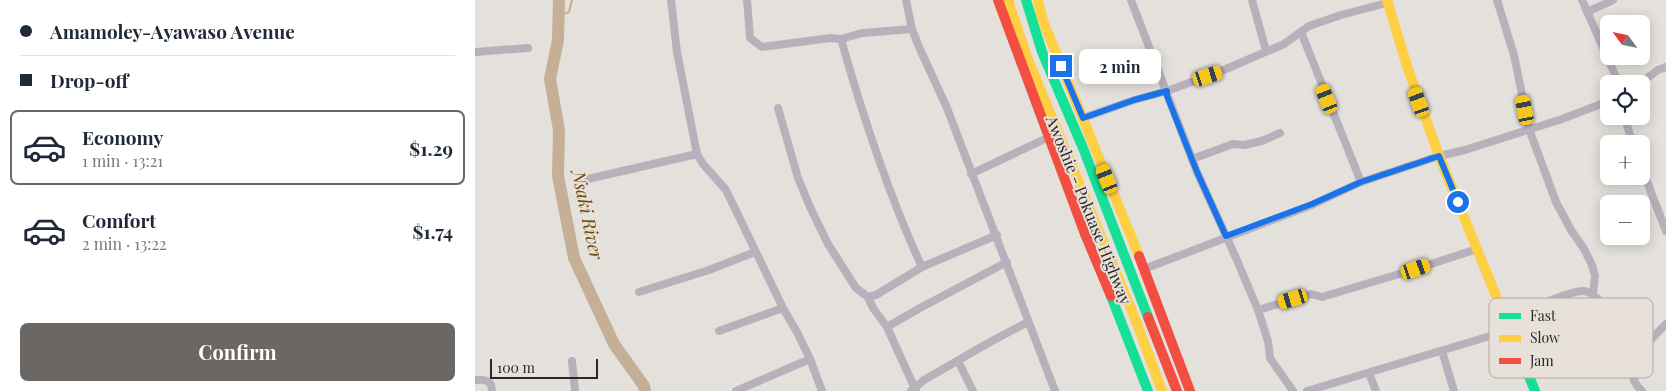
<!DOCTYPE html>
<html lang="en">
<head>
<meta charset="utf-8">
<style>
  body { margin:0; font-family:"Playfair Display",serif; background:#f6f6f7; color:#1f2937; height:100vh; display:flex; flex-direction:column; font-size:19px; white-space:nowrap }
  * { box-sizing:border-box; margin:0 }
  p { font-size:16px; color:#747a83 }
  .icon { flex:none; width:28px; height:28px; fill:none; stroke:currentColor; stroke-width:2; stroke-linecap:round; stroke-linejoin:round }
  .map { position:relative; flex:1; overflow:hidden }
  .side { display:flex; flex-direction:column; background:#fff; width:475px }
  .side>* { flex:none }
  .hud { display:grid; align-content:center; height:110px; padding:0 20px; background:#fff }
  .needle { width:32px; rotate:303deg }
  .controls { position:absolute; left:1125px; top:15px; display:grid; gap:10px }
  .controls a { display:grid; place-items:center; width:50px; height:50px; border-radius:8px; background:#fff; box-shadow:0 2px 12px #0003; font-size:25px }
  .scale { position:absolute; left:15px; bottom:12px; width:108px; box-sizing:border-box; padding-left:5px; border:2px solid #292624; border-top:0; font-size:14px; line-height:18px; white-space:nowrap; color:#292624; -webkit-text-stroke:4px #e8e1d9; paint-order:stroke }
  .end { position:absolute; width:22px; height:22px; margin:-11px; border:6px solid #1a73e8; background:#fff; box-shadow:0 0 0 2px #fff }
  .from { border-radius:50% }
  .bubble { position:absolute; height:35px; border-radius:8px; background:#fff; box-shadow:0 2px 12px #0003; font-size:16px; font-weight:700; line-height:35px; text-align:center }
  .car { position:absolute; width:15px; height:30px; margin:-15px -8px; border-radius:6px; box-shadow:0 0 4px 1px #0007; background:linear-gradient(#f5c518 24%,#345 0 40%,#f5c518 0 76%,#345 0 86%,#f5c518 0) }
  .hud b { display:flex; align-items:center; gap:18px; height:48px; font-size:19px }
  .hud b+b { border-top:1px solid #e0e1e3 }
  .hud i { width:12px; height:12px; background:#1f2937 }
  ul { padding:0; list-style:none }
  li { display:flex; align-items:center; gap:15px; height:75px; margin:0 10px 8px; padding:0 10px; border:2px solid transparent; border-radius:8px }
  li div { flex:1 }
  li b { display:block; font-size:19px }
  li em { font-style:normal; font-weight:700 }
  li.current { border-color:#6a6764 }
  li>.icon { width:45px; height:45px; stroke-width:1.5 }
  .cta { display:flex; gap:10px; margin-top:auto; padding:10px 20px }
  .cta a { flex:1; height:58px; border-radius:8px; background:#6a6764; color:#fff; font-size:20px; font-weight:700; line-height:58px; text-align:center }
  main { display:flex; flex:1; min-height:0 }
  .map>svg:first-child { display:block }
</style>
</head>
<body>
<main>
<section class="side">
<div class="hud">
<b><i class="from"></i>Amamoley-Ayawaso Avenue</b>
<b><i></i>Drop-off</b>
</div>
<ul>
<li class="current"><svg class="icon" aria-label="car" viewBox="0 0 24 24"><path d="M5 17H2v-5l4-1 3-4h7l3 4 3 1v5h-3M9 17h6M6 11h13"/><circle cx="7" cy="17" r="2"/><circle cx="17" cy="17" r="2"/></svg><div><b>Economy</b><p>1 min · 13:21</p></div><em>$1.29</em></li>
<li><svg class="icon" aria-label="car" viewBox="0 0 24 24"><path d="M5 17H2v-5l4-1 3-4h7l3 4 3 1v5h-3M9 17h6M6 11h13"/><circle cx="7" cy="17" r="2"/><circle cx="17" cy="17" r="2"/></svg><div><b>Comfort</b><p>2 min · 13:22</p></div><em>$1.74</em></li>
</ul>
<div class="cta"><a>Confirm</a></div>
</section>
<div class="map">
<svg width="1191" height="391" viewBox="0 0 1191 391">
  <rect width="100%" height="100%" fill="#e4e1dc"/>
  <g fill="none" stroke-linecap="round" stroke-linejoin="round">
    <path stroke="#c5b097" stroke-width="2" d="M84,16L94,12L97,0"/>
    <path stroke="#c5b097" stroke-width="12" d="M84,0L83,40L75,79L84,130L83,176L99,258L139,344L169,386L170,391"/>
    <g stroke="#b8b1bc" stroke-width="8">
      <path d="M196,0L202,52L222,154L228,164L251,190L308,308L323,334L335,359L347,391"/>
      <path d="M272,0L275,38L287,47L355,38L366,39L387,33L437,29"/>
      <path d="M431,0L437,29L444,47L472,108L580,391"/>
      <path d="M656,0L722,172L761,258L783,310L793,341L795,358L818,391"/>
      <path d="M777,0L791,51"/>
      <path d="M1022,0L1039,55L1054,129L1081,202L1096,230L1109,249L1117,265L1120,276L1118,293"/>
      <path d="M1107,0L1141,77L1142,84"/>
      <path d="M1112,12L1138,0"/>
      <path d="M826,32L886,182"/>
      <path d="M366,39C388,117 413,194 447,267"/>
      <path d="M0,52L53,48"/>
      <path d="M1164,84L1183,70L1191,67"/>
      <path d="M303,108L323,178L335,207L353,244L381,288L393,297L401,295L447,267L522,235"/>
      <path d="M1149,116L1158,144"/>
      <path d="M608,118L659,100L692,91L744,72L809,44L834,26L866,15L912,3"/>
      <path d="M717,159L758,144L769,145L787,141L805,133"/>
      <path d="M1166,166L1191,231"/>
      <path d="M496,174L574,137"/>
      <path d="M104,181L222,154"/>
      <path d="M669,269L837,205L886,182L964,156L990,150L1087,119L1134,101"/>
      <path d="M164,292L234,270L280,252"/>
      <path d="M393,297L398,308L412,327L441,391"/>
      <path d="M783,310L836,294L847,297L941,269L1002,249"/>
      <path d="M1031,320C1047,313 1094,290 1109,291C1116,292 1120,296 1125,301L1159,362"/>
      <path d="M412,327L445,308L532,262"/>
      <path d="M244,331L308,308"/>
      <path d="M967,351L979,391"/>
      <path d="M97,361L100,391"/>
      <path d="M483,361L498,391"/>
      <path d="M894,373L901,391"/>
      <path d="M0,380C9,379 17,380 17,391"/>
      <path d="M261,391L335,359"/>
      <path d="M436,391L449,380L515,342L553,322"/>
      <path d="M832,391L1035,330"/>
      <path d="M1167,391C1141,368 1175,341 1191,324"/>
    </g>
    <g stroke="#16e098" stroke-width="10">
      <path d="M551,0L567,52L608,148L673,317"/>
      <path d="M636,296L673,391"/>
      <path d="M1026,308L1060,391"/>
    </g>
    <g stroke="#ffcf43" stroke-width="10">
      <path d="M533,0L552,57L661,321L687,391"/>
      <path d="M563,0L568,21L664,256"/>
      <path d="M912,0L932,66L964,156L1026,308"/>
      <path d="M610,234L611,209"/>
    </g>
    <g stroke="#f24e42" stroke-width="10">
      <path d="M523,0L610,234L636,296"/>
      <path d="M664,256L715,391"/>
      <path d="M673,317L702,391"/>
    </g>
  </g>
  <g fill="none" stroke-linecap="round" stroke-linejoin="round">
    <path stroke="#1a73e8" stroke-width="6" d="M586,66L608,118L659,100L692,91V96L722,172L751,236L837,204L886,182L964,156L983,202"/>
  </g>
  <g text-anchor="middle" stroke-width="4" stroke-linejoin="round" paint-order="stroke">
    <g font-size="16" fill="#292624" stroke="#e8e1d9">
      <text transform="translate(614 210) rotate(68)" y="6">Awoshie - Pokuase Highway</text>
    </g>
    <g font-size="18" font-style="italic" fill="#6f480c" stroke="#e8e1d9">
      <text transform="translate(112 215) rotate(78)" y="6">Nsaki River</text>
    </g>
  </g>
  <rect x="1014" y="298" width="164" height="80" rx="8" fill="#e8e1d9" stroke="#afa9a3" stroke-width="1"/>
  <rect x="1024" y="313" width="22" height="6" fill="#16e098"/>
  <rect x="1024" y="335" width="22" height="7" fill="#ffcf43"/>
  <rect x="1024" y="358" width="22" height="6" fill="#f24e42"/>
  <g font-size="14" fill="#292624">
    <text x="1055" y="321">Fast</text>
    <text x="1055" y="343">Slow</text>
    <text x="1055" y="366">Jam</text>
  </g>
</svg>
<div class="controls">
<a><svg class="needle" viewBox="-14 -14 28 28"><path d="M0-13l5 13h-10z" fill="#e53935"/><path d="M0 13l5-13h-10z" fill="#747a83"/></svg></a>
<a><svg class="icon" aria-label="locate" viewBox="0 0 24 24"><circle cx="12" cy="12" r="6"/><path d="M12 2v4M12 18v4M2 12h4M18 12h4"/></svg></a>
<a>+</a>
<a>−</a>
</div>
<div class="scale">100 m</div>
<i class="end from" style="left:983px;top:202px"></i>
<i class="end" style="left:586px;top:66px"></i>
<div class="bubble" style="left:604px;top:49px;width:82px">2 min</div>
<i class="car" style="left:733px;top:76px;rotate:72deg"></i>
<i class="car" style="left:852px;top:99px;rotate:338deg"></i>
<i class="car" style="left:944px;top:102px;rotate:340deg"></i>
<i class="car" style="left:1050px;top:110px;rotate:349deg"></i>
<i class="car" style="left:632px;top:179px;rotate:338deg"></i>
<i class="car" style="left:941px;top:269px;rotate:71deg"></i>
<i class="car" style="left:818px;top:299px;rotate:253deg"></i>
</div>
</main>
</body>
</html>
